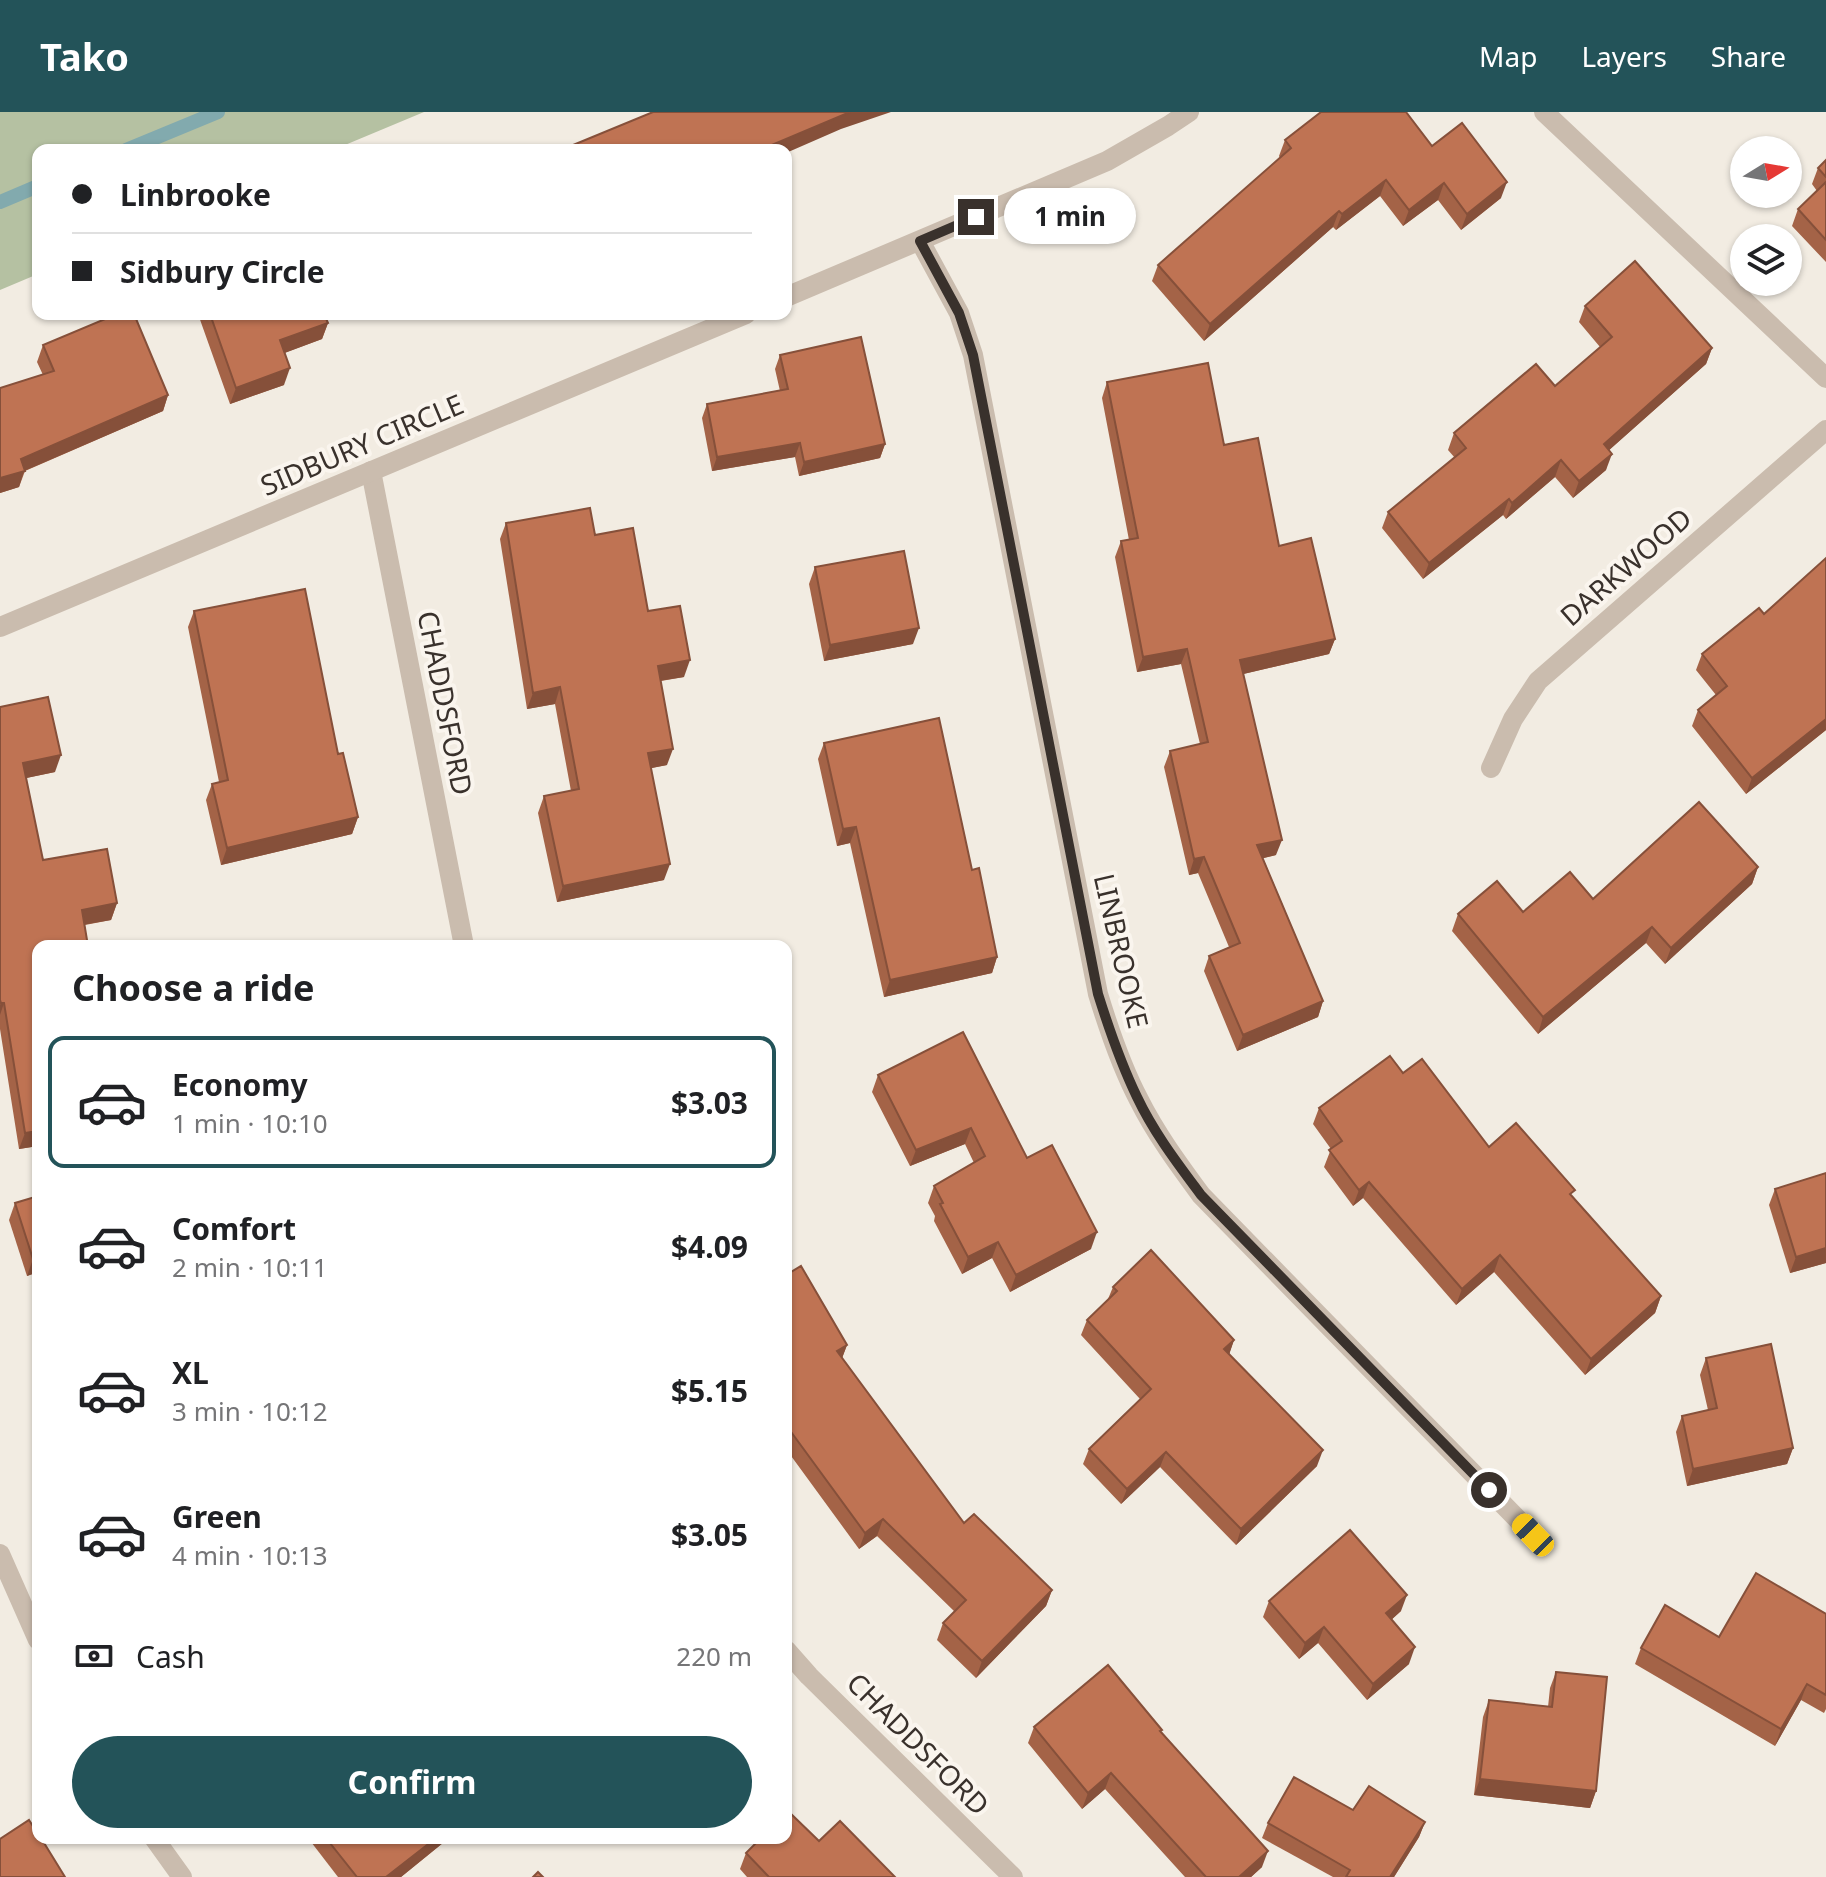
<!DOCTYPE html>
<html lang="en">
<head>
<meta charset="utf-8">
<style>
  body { margin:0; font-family:"Noto Sans",sans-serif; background:#f2f2f2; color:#202124; height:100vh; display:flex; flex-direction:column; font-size:30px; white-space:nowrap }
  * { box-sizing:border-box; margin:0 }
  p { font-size:26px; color:#757577 }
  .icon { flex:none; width:44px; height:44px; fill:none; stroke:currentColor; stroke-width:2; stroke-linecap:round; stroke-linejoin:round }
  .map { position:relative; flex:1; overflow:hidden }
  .drawer { position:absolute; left:32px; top:828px; width:760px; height:904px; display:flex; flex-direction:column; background:#fff; border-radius:16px; box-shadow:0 2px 6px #0004 }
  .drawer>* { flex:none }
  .hud { position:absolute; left:32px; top:32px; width:760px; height:176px; border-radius:16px; box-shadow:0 2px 6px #0004; display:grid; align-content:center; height:176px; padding:0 40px; background:#fff }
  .needle { width:52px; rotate:79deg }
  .controls { position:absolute; left:1730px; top:24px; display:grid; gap:16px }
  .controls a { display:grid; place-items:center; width:72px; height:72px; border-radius:50%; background:#fff; box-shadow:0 2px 6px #0004; font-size:40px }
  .end { position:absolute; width:36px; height:36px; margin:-18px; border:10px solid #39312c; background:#fff; box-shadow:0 0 0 4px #fff }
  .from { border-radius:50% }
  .bubble { position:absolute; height:56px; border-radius:28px; background:#fff; box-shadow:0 2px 6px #0004; font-size:26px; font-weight:700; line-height:56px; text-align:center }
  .car { position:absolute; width:24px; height:48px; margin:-24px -12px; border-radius:10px; box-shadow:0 0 6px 2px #0007; background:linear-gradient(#f5c518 24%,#345 0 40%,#f5c518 0 76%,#345 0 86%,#f5c518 0) }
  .hud b { display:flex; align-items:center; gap:28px; height:76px; font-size:30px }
  .hud b+b { border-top:2px solid #e0e0e0 }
  .hud i { width:20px; height:20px; background:#202124 }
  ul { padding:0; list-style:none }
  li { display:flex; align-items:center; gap:24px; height:132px; margin:0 16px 12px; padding:0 24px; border:4px solid transparent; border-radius:16px }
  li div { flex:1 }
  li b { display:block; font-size:30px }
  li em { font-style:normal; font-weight:700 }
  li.selected { border-color:#235359 }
  li>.icon { width:72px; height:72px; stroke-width:1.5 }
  h2 { padding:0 40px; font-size:36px; line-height:96px }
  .pay { display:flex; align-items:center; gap:20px; height:88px; padding:0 40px; font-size:30px }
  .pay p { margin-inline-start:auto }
  .primary-button { display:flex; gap:16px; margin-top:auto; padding:16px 40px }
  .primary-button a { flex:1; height:92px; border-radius:48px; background:#235359; color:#fff; font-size:32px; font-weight:700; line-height:92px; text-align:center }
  header { display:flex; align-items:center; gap:48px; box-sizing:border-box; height:112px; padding:0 40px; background:#235359; color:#fff }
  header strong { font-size:38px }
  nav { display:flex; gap:44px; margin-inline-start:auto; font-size:28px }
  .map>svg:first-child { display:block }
</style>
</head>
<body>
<header>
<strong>Tako</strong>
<nav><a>Map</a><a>Layers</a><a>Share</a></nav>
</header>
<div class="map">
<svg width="1826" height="1765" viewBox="0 0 1826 1765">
  <rect width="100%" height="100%" fill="#f2ece2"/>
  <path fill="#b5c1a2" d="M0,0H424L333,38H38V162L0,178Z"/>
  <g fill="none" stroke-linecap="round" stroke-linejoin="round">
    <g stroke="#82aaae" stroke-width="14">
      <path d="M126,38L218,0"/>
      <path d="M0,90L38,74"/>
    </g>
    <g stroke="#cabcae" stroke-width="20">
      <path d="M1544,0L1826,266"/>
      <path d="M920,129L959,201L973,243L1098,882C1109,918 1121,954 1139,988C1156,1022 1179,1053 1201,1083L1533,1423"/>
      <path d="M786,185L1107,49L1168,14L1189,0"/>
      <path d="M371,359L464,834"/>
      <path d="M0,515L746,202"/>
      <path d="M1491,656L1513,607L1538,569L1826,318"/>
      <path d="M0,1442L38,1528"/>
      <path d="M786,1538L809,1564L1013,1765"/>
      <path d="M154,1726L182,1765"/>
    </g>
  </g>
  <g fill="#a46347">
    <path d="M1285,28L1432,34L1501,86L1461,118L1438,88L1403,114L1380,84L1336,118L1333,115L1204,229L1152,169L1158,153L1280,46L1279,44Z"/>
    <path d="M1826,48V150L1792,114L1798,97L1817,79L1812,72L1818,56Z"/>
    <path d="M1585,194L1712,236L1706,252L1609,338L1606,358L1573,386L1555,365L1506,407L1503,403L1423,467L1382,416L1388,400L1455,346L1448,338L1454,321L1555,274L1600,235L1579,210Z"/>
    <path d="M198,202H324L328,211L322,227L284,241V273L230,292Z"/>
    <path d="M43,233L168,283L163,299L25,359L19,375L0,381V276L43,263L37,250Z"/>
    <path d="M780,243L885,332L880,346L799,364L795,345L712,359L702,306L707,292L780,279L775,257Z"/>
    <path d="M1107,270L1224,333L1279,434L1335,527L1329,542L1243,562L1276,743L1263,746L1323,889L1318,905L1237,939L1204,859L1209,844L1229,835L1198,761L1189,763L1164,655L1170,639L1200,632L1181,552L1137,560L1115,445L1121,429L1129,428L1102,286Z"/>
    <path d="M506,411L595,423L648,499L684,565L661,569L667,653L651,656L664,768L557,790L538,701L544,684L571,679L555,592L527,597L500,427Z"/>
    <path d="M815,455L913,532L824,549L809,472Z"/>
    <path d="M194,499L338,642L358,705L352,722L221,753L206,688L212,672L219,670L188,515Z"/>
    <path d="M1702,542L1826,618L1746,682L1692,614L1698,598L1716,583L1696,558Z"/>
    <path d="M0,595L55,660L26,666L43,748L117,791L111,808L85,813L38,834V1034L19,1037L0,917Z"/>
    <path d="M824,631L972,758L997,845L992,861L884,885L850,731L837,734L818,647Z"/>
    <path d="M1758,755L1752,772L1665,852L1646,831L1538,922L1452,819L1458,802L1523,800Z"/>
    <path d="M1403,961L1489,1035L1572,1084L1661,1184L1655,1201L1585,1263L1494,1160L1456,1193L1363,1086L1353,1094L1324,1055L1331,1037L1313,1012L1319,996Z"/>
    <path d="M878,963L1027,1046L1091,1137L1010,1180L992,1146L962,1162L934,1109L935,1104L928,1091L934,1074L974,1051L965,1032L910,1054L872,980Z"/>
    <path d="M1826,1061V1151L1790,1161L1769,1093L1775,1077Z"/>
    <path d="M15,1091L38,1160L27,1164L9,1108Z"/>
    <path d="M786,1163L847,1233L842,1246L964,1411L1052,1478L1046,1494L976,1566L937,1528L943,1511L955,1500L877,1424L859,1437L786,1337Z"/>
    <path d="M1113,1175L1234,1228L1229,1242L1317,1354L1236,1433L1160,1355L1121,1392L1083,1352L1089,1337L1140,1287L1081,1223L1087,1208L1108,1187Z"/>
    <path d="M1706,1246L1793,1336L1787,1352L1687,1374L1676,1320L1682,1304L1708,1298L1700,1263Z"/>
    <path d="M1269,1489L1401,1499L1391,1508L1409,1552L1367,1588L1318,1531L1299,1547L1263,1505Z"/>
    <path d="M1826,1502V1597L1824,1601L1801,1588L1775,1634L1635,1552L1641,1536L1719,1525Z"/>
    <path d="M1556,1560L1596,1679L1590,1696L1474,1683L1483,1605L1489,1588L1548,1595L1550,1576Z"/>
    <path d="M1034,1615L1161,1620L1262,1755L1251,1765H1185L1105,1677L1082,1697L1028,1631Z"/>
    <path d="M1353,1698L1425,1710L1419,1725L1394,1765H1333L1262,1726L1268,1711Z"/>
    <path d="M308,1726H449L401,1765H338Z"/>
    <path d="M819,1729L895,1765H747L740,1757L746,1741Z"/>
  </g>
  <g fill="#86503a">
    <path d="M850,0H891L841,17L786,41V38H760Z"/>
    <path d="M1386,68L1380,84L1336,118L1342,102Z"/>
    <path d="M1507,70L1501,86L1461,118L1467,102Z"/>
    <path d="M1444,71L1438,88L1403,114L1409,98Z"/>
    <path d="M1339,99L1333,115L1204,229L1210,212Z"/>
    <path d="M417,202H428L415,207Z"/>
    <path d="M328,211L322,227L274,245L280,228Z"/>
    <path d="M1712,236L1706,252L1598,348L1604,332Z"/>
    <path d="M290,256L284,273L230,292L236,276Z"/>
    <path d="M168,283L163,299L24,359L19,375L0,381V366L21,347Z"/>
    <path d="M800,331L795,345L712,359L717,345Z"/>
    <path d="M885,332L880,346L799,364L804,350Z"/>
    <path d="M1612,342L1606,358L1573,386L1579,369Z"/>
    <path d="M1561,348L1555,365L1506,407L1512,391Z"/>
    <path d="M1509,387L1503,403L1423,467L1429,451Z"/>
    <path d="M919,516L913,532L824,549L830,533Z"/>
    <path d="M1335,527L1329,542L1235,564L1240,548Z"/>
    <path d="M1187,537L1181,552L1137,560L1143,545Z"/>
    <path d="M690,548L684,565L652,570L658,554Z"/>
    <path d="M560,575L555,592L527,597L533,581Z"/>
    <path d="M1826,607V618L1746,682L1752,666Z"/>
    <path d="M673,637L667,653L642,658L648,641Z"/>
    <path d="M61,643L55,660L17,668L23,651Z"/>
    <path d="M358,705L352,722L221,753L227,736Z"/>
    <path d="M856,715L850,731L837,734L843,717Z"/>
    <path d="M1282,728L1276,743L1252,749L1257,733Z"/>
    <path d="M1204,745L1198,761L1189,763L1194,747Z"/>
    <path d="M670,752L664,768L557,790L563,774Z"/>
    <path d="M1758,755L1752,772L1665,852L1671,836Z"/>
    <path d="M117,791L111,808L76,814L82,798Z"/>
    <path d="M1652,815L1646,831L1538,922L1543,905Z"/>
    <path d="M997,845L992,861L884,885L890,868Z"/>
    <path d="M1323,889L1318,905L1237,939L1243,923Z"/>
    <path d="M1,891H4L0,903V893Z"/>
    <path d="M971,1016L965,1032L910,1054L916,1038Z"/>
    <path d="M38,1019V1034L19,1037L25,1021Z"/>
    <path d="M1369,1070L1363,1086L1353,1094L1359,1078Z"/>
    <path d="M1097,1120L1091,1137L1010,1180L1016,1163Z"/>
    <path d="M998,1130L992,1146L962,1162L968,1145Z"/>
    <path d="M1826,1136V1151L1790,1161L1796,1145Z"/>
    <path d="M1500,1143L1494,1160L1456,1193L1462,1177Z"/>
    <path d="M38,1146V1160L27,1164L33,1147Z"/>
    <path d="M1661,1184L1655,1201L1585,1263L1591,1247Z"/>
    <path d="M1234,1228L1229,1243L1224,1237Z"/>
    <path d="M847,1233L841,1249L837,1239Z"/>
    <path d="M1793,1336L1787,1352L1687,1374L1693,1357Z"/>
    <path d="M1323,1338L1317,1354L1236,1433L1241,1417Z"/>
    <path d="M1166,1340L1160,1355L1121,1392L1127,1377Z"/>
    <path d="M883,1407L877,1424L859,1437L865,1421Z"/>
    <path d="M1052,1478L1046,1494L976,1566L982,1549Z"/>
    <path d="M1407,1483L1401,1499L1380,1518L1386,1501Z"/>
    <path d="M1324,1515L1318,1531L1299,1547L1305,1531Z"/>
    <path d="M1415,1535L1409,1552L1367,1588L1373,1572Z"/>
    <path d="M1807,1572L1801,1588L1775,1634L1781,1617Z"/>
    <path d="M1111,1661L1105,1677L1082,1697L1088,1681Z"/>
    <path d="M1480,1667L1596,1679L1590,1696L1474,1683Z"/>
    <path d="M1425,1710L1419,1725L1394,1765H1390Z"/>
    <path d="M436,1726H449L401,1765H386Z"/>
    <path d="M1268,1739L1262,1755L1251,1765H1239Z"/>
  </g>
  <g fill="#bf7353" stroke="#86503a" stroke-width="2">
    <path d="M653,0H850L760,38H561Z"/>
    <path d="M1321,0H1406L1432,34L1462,11L1507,70L1467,102L1444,71L1409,98L1386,68L1342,102L1339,99L1210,212L1158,153L1291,36L1285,28Z"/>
    <path d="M1826,48V65L1818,56Z"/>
    <path d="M1826,70V128L1798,97Z"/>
    <path d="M1635,149L1712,236L1604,332L1612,342L1579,369L1561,348L1512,391L1509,387L1429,451L1388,400L1466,336L1454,321L1536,252L1555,274L1612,225L1585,194Z"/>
    <path d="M117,202H134L168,283L21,347L25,359L0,366V276L54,259L43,233Z"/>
    <path d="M210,202H324L328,211L280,228L290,256L236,276Z"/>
    <path d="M861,225L885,332L804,350L800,331L717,345L707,292L788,277L780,243Z"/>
    <path d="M1208,251L1224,333L1258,326L1279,434L1311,426L1335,527L1240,548L1282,728L1257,733L1323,889L1243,923L1209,844L1240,831L1204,745L1194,747L1170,639L1208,630L1187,537L1143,545L1121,429L1138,426L1107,270Z"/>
    <path d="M590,396L595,423L633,416L648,499L680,494L690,548L658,554L673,637L648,641L670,752L563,774L544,684L579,677L560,575L533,581L506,411Z"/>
    <path d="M904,439L919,516L830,533L815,455Z"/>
    <path d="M1826,446V607L1752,666L1698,598L1727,574L1702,542L1759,496L1764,502Z"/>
    <path d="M305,477L338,642L343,641L358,705L227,736L212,672L228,668L194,499Z"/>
    <path d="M48,585L61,643L23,651L43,748L107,737L117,791L82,798L88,834H38V1019L25,1021L4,891H1L0,888V595Z"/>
    <path d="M939,606L972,758L979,756L997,845L890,868L856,715L843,717L824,631Z"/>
    <path d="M1699,690L1758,755L1671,836L1652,815L1543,905L1458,802L1497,769L1523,800L1570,760L1593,787Z"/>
    <path d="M358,830L359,834H341Z"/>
    <path d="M963,920L1027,1046L1052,1033L1097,1120L1016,1163L998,1130L968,1145L940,1092L943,1091L934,1074L985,1044L971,1016L916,1038L878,963Z"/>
    <path d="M1390,944L1403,961L1422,947L1489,1035L1516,1011L1575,1078L1570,1082L1661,1184L1591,1247L1500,1143L1462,1177L1369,1070L1359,1078L1329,1038L1342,1029L1319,996Z"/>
    <path d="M1826,1061V1136L1796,1145L1775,1077Z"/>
    <path d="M38,1084V1146L33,1147L15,1091Z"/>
    <path d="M1151,1138L1234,1228L1224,1237L1323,1338L1241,1417L1166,1340L1127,1377L1089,1337L1151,1277L1087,1208L1117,1179L1113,1175Z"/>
    <path d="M801,1154L847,1233L837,1239L964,1411L974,1402L1052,1478L982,1549L943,1511L966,1488L883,1407L865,1421L786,1313V1163Z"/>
    <path d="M1771,1232L1793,1336L1693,1357L1682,1304L1717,1296L1706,1246Z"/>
    <path d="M1350,1418L1407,1483L1386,1501L1415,1535L1373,1572L1324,1515L1305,1531L1269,1489Z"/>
    <path d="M1756,1461L1826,1502V1583L1807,1572L1781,1617L1641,1536L1665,1493L1719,1525Z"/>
    <path d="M1108,1553L1162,1618L1160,1619L1268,1739L1239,1765H1206L1111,1661L1088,1681L1034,1615Z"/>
    <path d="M1556,1560L1607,1565L1596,1679L1480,1667L1489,1588L1552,1595Z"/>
    <path d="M1294,1665L1353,1698L1369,1674L1425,1710L1390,1765H1346L1350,1758L1268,1711Z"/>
    <path d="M788,1699L819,1729L840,1709L895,1765H769L746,1741L761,1726H786V1701Z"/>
    <path d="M29,1708L38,1722V1726H41L65,1765H0V1727Z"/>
    <path d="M326,1726H436L386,1765H357Z"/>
    <path d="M538,1760L543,1765H533Z"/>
  </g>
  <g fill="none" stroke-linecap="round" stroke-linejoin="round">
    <path stroke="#39312c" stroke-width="10" d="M976,105L920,129L959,201L973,243L1098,882C1109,917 1121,952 1137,985C1154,1021 1178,1052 1201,1083L1489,1378"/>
  </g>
  <g text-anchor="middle" stroke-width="8" stroke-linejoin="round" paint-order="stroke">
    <g font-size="28" fill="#39312c" stroke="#faf5ee">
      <text transform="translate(362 333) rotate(-23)" y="10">SIDBURY CIRCLE</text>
      <text transform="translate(1626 455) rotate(-41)" y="10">DARKWOOD</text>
      <text transform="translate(445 591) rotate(79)" y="10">CHADDSFORD</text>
      <text transform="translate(1121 839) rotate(77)" y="10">LINBROOKE</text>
      <text transform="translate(918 1632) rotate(45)" y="10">CHADDSFORD</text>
    </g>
  </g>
</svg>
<div class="controls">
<a><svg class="needle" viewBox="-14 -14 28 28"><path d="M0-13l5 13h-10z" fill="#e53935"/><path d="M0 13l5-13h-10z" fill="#757577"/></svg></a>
<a><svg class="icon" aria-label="layers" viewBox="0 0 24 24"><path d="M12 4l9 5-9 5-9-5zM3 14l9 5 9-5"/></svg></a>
</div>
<i class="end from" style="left:1489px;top:1378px"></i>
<i class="end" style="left:976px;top:105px"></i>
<div class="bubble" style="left:1004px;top:76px;width:132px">1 min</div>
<i class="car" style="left:1533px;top:1423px;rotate:316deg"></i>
<div class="hud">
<b><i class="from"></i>Linbrooke</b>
<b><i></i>Sidbury Circle</b>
</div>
<section class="drawer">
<h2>Choose a ride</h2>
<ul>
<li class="selected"><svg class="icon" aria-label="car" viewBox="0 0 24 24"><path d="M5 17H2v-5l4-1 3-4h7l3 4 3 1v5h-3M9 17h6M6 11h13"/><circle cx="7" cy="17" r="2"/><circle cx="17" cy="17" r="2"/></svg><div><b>Economy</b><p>1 min · 10:10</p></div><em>$3.03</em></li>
<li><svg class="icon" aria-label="car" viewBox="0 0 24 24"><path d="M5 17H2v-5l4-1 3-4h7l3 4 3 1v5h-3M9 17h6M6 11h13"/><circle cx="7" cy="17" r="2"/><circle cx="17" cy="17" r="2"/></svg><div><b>Comfort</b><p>2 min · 10:11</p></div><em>$4.09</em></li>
<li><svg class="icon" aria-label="car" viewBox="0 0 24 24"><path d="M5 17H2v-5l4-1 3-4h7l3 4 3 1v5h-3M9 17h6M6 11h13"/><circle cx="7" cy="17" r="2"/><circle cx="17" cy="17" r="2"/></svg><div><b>XL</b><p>3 min · 10:12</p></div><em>$5.15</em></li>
<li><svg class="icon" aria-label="car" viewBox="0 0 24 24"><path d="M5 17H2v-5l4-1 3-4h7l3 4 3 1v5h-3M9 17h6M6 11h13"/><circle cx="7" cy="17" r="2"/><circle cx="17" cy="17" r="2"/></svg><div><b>Green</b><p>4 min · 10:13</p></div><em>$3.05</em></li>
</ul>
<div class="pay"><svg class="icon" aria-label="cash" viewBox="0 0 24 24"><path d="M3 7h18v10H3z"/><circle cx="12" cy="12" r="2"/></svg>Cash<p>220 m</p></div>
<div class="primary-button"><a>Confirm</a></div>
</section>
</div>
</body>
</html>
